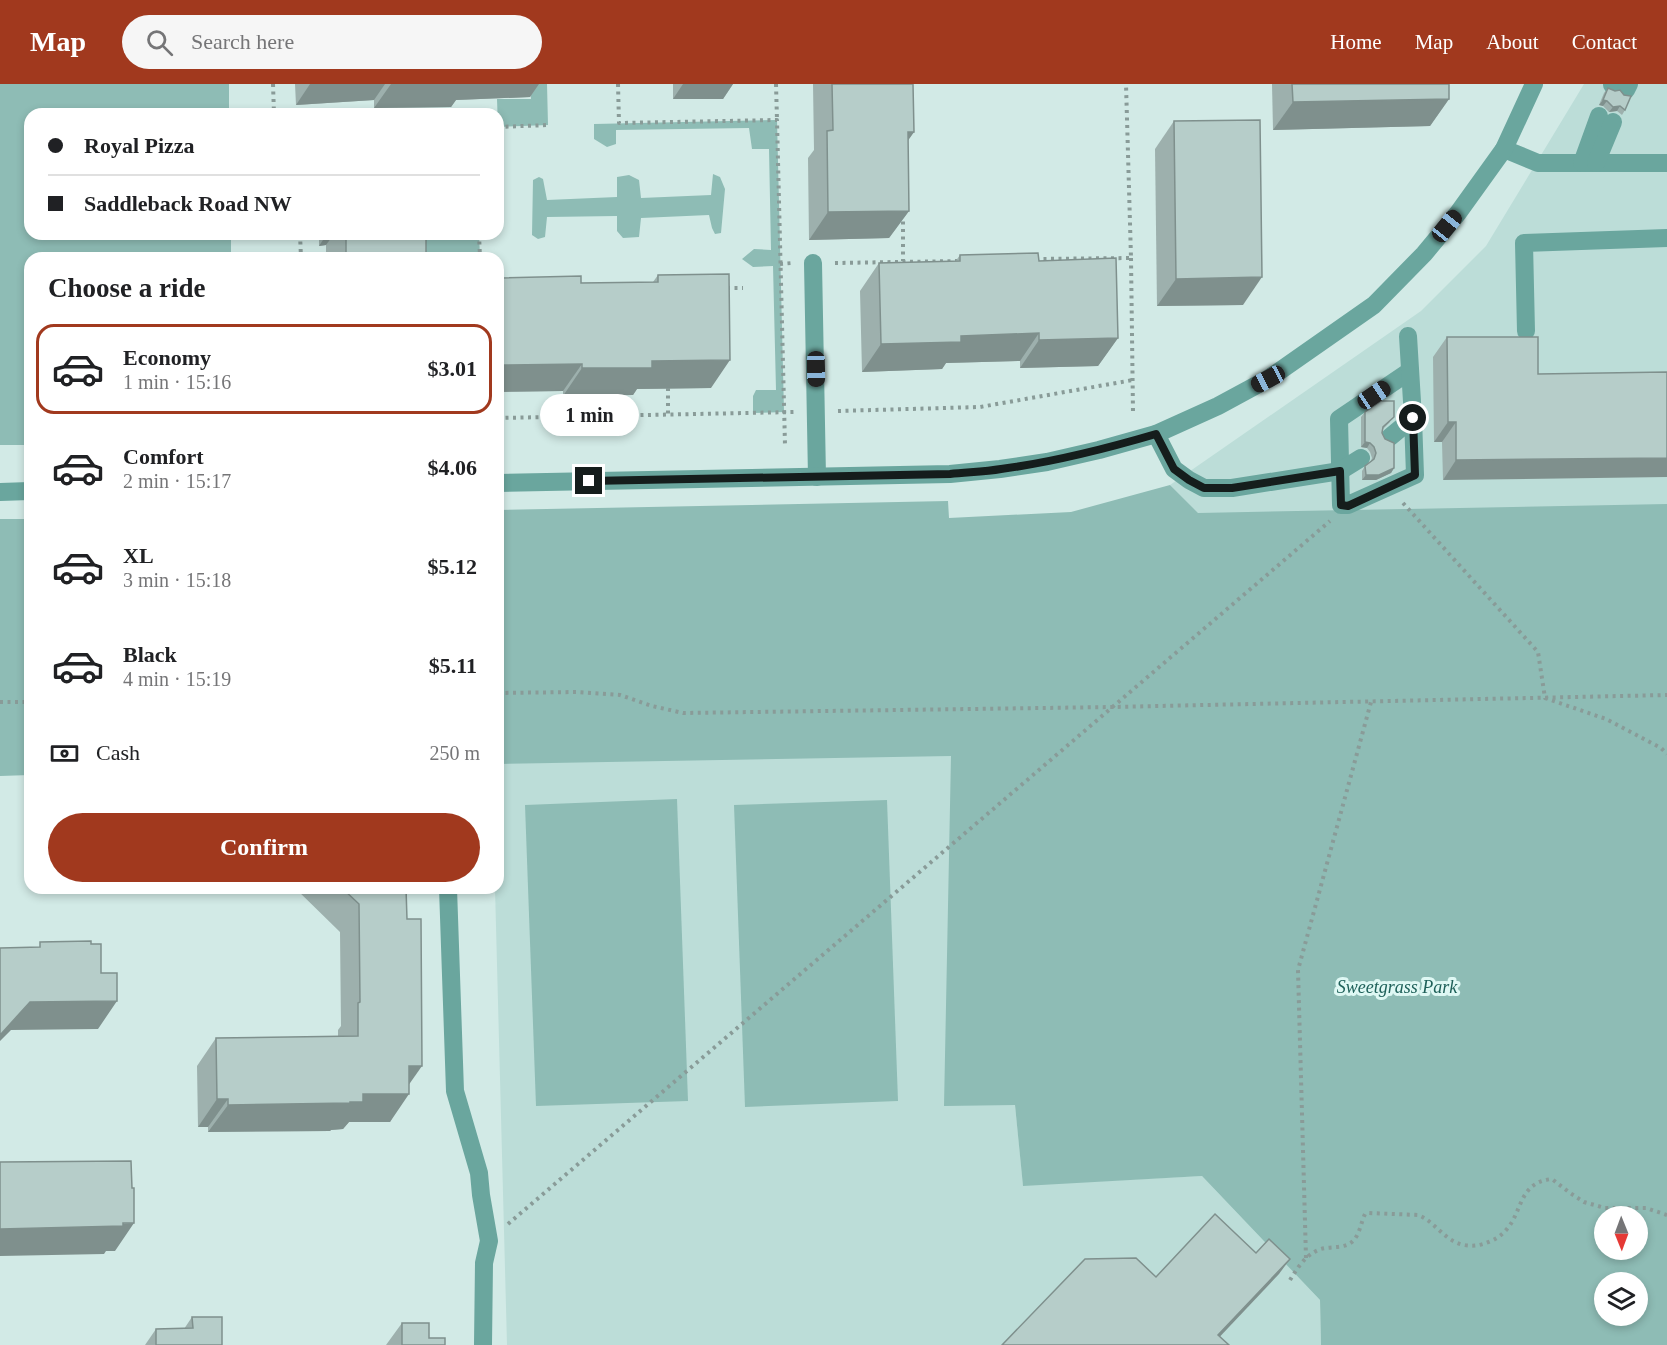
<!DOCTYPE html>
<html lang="en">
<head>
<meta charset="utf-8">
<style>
  body { margin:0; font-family:Georgia,serif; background:#f6f6f6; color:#202124; height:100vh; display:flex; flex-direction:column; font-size:22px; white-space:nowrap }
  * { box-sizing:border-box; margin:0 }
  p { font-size:20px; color:#757577 }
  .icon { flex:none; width:33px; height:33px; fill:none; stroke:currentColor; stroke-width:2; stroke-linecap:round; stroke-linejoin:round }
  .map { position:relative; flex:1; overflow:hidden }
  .drawer { position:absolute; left:24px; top:168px; width:480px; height:642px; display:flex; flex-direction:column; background:#fff; border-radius:18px; box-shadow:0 3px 9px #0003 }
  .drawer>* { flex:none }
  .top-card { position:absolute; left:24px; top:24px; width:480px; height:132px; border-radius:18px; box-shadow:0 3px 9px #0003; display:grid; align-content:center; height:132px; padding:0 24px; background:#fff }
  .needle { width:39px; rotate:179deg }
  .buttons { position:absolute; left:1594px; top:1122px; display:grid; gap:12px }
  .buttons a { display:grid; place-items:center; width:54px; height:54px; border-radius:50%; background:#fff; box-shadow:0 3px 9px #0003; font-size:30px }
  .end { position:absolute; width:27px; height:27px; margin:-14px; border:8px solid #151d1c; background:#fff; box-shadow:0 0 0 3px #fff }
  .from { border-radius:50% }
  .bubble { position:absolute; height:42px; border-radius:21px; background:#fff; box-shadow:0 3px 9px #0003; font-size:20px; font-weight:700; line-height:42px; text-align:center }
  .car { position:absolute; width:18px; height:36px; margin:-18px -9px; border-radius:8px; box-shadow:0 0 4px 2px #0007; background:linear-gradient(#222 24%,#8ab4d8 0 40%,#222 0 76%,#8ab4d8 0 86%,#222 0) }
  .top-card b { display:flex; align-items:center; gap:21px; height:57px; font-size:22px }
  .top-card b+b { border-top:2px solid #e0e0e0 }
  .top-card i { width:15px; height:15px; background:#202124 }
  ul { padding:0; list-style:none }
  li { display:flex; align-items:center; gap:18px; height:90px; margin:0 12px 9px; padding:0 12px; border:3px solid transparent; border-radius:18px }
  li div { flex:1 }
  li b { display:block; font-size:22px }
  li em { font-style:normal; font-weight:700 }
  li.active { border-color:#a1391e }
  li>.icon { width:54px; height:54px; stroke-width:1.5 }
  h2 { padding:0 24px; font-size:27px; line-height:72px }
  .pay { display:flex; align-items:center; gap:15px; height:66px; padding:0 24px; font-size:22px }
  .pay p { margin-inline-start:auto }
  .button { display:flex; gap:12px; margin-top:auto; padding:12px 24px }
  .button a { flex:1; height:69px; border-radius:36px; background:#a1391e; color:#fff; font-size:24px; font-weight:700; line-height:69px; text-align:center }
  header { display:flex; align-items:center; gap:36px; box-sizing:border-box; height:84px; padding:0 30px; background:#a1391e; color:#fff }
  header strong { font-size:28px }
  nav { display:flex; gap:33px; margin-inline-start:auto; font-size:21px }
  .search { width:420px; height:54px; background:#f6f6f6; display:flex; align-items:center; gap:15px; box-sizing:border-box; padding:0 21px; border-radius:33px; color:#757577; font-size:22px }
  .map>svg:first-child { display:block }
</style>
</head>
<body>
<header>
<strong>Map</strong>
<div class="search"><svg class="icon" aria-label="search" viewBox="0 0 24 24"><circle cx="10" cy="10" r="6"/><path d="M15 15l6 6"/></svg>Search here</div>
<nav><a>Home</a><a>Map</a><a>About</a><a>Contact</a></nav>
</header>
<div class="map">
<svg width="1667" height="1261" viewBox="0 0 1667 1261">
  <rect width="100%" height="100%" fill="#d2eae6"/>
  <g fill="#bcddd8">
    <path d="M1584,0H1667V432L1208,440L1170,401L1421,227L1486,162Z"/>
    <path d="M952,638L1015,1021L1023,1101L1202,1092L1320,1216L1321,1261H507L495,804H498V649Z"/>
  </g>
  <g fill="#8ebcb5" fill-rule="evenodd">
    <path d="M0,0H229V30H30V150H231V174H30V361H0Z"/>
    <path d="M530,0H547L548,41L498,43L497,15H531Z"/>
    <path d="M777,36L784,328L753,329V312L756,306H776L773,182L753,183L742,175L754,165L771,166L769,65H752L749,44L616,46V60L607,63L594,55V40Z"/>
    <path d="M713,90L720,93L725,105L721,149L715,150L712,144L709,131L641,134L639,153L623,154L617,147V132L547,133L545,153L538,155L532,151L533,96L539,93L543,95L547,116L617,113V93L629,91L639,96L641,114L711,111Z"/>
    <path d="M425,150H479L480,174H425Z"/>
    <path d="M1170,401L1198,429L1667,420V1261H1321L1320,1216L1202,1092L1023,1102L1015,1021L944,1022L951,672L498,680V426L948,417L949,434L1071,428ZM1605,1132H1638V1166H1605ZM1605,1198H1638V1232H1605Z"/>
    <path d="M0,435H30V691L0,692Z"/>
    <path d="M677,715L688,1017L536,1022L525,721Z"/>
    <path d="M887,716L898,1017L745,1023L734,721Z"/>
  </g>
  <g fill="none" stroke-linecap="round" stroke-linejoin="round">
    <g stroke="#899b98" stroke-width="4" stroke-dasharray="3 4.5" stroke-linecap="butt">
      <path d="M273,0L274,30"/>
      <path d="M618,0L619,39L777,36L785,361"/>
      <path d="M776,0L777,36"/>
      <path d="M498,43L548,41"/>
      <path d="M903,130V177"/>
      <path d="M300,150L301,174"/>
      <path d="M479,150L480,174"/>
      <path d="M1131,174L1133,328"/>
      <path d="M1036,175L1131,174L1126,0"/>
      <path d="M835,179L960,177"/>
      <path d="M780,180L792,179"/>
      <path d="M727,204H743"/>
      <path d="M668,304V330"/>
      <path d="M584,312L586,332"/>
      <path d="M838,327L980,323L1133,296"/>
      <path d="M498,334L794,328"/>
      <path d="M499,334L500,308"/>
      <path d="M1403,419L1538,568L1545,614L1606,635L1661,664L1667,670"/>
      <path d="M498,609L577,608L620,611L652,622L683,629L1113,623L1667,611"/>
      <path d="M0,618H30"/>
      <path d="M508,1140L1330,437"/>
      <path d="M1306,1174L1298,886L1371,618"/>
      <path d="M1290,1196C1298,1183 1306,1170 1321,1165C1331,1162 1345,1165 1353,1157C1360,1150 1361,1138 1365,1130L1369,1129L1418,1131C1436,1138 1444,1157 1464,1161C1474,1163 1482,1161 1491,1157C1527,1141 1511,1099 1552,1095L1570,1109L1584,1118L1605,1124H1646L1667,1131"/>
    </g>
    <g stroke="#6aa69e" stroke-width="18">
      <path d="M1612,1V0"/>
      <path d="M1626,6L1629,0"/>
      <path d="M1504,65L1538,79H1667"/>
      <path d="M1582,79L1599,32"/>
      <path d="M1596,79L1613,38"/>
      <path d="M813,179L817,393"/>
      <path d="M1526,247L1524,159L1667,154"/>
      <path d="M1410,287L1339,335L1341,421H1348L1415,391L1413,334"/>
      <path d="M1156,350L1174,385L1189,396L1204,404H1232L1340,387L1361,374"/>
      <path d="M1390,353L1413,334L1408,252"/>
      <path d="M498,399L950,390L1000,385L1047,378L1099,366L1156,350L1218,322L1268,295L1374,221L1424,170L1458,129L1504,65L1534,0"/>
      <path d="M0,408L30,407"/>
      <path d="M448,804L455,1007L479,1089L481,1111L489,1157L484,1179L483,1261"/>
    </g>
  </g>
  <g fill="#9db0ad">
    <path d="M295,0H539L530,13L456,16L451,23L374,24V16L296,21Z"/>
    <path d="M673,0H733L723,15H673Z"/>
    <path d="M813,0H913L914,48L908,56L909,127L889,154L809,156L808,74L814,66Z"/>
    <path d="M1272,0H1449V15L1430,42L1273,46Z"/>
    <path d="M1608,4L1625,26L1622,31L1617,27L1609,28L1603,22L1599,21L1604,9Z"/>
    <path d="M1174,37L1243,221L1157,222L1155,65Z"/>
    <path d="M319,150H426V174H326V161L319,162Z"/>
    <path d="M960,171L1039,177L1118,254L1098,282L1020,284V277L946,279L942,285L862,288L860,207L879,179L955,178Z"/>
    <path d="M658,191L711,304L637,305L633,311L563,312V307L498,308V196L499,194L581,199L653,198Z"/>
    <path d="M1447,253L1538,290L1443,396L1442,358H1434L1433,273Z"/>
    <path d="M1365,328L1390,338L1383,345L1382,349L1394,384L1391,389L1376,396H1362V387L1365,382L1371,377L1372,374L1370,368L1367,364L1361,363V333Z"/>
    <path d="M295,804H406L409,1001L390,1038H349L343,1045L331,1046L330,1047L208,1048V1043H198L197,982L216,954L338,953V946L341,942L340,848Z"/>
    <path d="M192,1233L222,1261H145L156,1245H184Z"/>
    <path d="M402,1239L429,1254L445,1261H386Z"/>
  </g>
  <g fill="#7f908d">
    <path d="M310,0H385L374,16L296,21Z"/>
    <path d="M391,0H539L530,13L456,16L451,23L374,24Z"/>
    <path d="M683,0H733L723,15H673Z"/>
    <path d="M1449,15L1430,42L1273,46L1293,18Z"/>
    <path d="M1603,16L1607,17L1603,22L1599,21Z"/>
    <path d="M1620,22L1617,27L1609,28L1613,23Z"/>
    <path d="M908,48H914L895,75Z"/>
    <path d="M909,127L889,154L809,156L828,128Z"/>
    <path d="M327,150H334L326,161L319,162Z"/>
    <path d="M1262,193L1243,221L1157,222L1176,195Z"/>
    <path d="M1039,249L1020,277L946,279L942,285L862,288L881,260L961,252Z"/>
    <path d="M1118,254L1098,282L1020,284L1039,256Z"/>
    <path d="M730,276L711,304L637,305L633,311L563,312L582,284L652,277Z"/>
    <path d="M582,280L563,307L498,308V284L501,281Z"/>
    <path d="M1448,338H1456L1442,358H1434Z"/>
    <path d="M1365,358L1370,359L1367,364L1361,363Z"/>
    <path d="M1667,374V393L1443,396L1456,376Z"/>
    <path d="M1394,384L1391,389L1376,396H1362L1366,391Z"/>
    <path d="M117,917L98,945L11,946L0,957V951L30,918Z"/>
    <path d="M409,982H422L403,1009Z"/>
    <path d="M363,1010H409L390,1038H349L343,1045L331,1046L330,1047L208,1048L228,1021Z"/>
    <path d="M217,1015H228L208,1043H198Z"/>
    <path d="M134,1139L115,1167H106L104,1170L0,1172V1145Z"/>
    <path d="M1290,1175L1279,1190L1212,1261L1218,1251Z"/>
  </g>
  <g fill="#b6cdc9" stroke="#7f908d" stroke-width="1.5">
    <path d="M832,0H913L914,48H908L909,127L828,128L827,47L833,46Z"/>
    <path d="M1292,0H1449V15L1293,18Z"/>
    <path d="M1608,4L1615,7L1620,6L1624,11L1631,12L1625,26L1620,22L1613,23L1607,17L1603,16Z"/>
    <path d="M1260,36L1262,193L1176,195L1174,37Z"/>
    <rect x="346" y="150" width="80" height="24"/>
    <path d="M1038,169L1039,177L1116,174L1118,254L1039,256V249L961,252V258L881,260L879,179L960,177V171Z"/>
    <path d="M729,190L730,276L652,277V284H582V280L501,281L499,194L581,192V199L658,198V191Z"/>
    <path d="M1447,253H1538V290L1667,288V374L1456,376V338H1448Z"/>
    <path d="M1381,317H1394V333L1383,343L1382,349L1385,355L1394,359V384L1379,391H1366L1365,382L1374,375L1376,369L1374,363L1370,359L1365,358V328Z"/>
    <path d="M342,804H406L407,835H421L422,982H409V1010H363V1018H350V1019L228,1021V1015H217L216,954L358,952V919L360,918L359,820Z"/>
    <path d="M91,857V860H101V889H117V917L30,918L0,951V864L40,863V858Z"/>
    <path d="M131,1077L132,1104H134V1139H123V1142L0,1145V1078Z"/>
    <path d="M1215,1130L1256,1169L1269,1155L1290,1175L1218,1251L1229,1261H1002L1085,1175L1136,1174L1156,1193Z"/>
    <path d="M192,1233H222V1261H156V1245L193,1244Z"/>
    <path d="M402,1239H429V1254H445V1261H402Z"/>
  </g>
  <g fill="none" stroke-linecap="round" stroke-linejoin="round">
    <path stroke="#151d1c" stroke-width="8" d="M589,397L950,390C967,388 984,388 1001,385C1054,378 1105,365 1156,350L1174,385L1189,396L1204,404H1232L1340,387L1341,421L1348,422L1415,391L1413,334"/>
  </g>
  <g text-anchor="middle" stroke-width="6" stroke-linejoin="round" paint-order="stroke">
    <g font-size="18" font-style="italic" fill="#1e6059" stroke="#dff8f4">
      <text x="1397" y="909">Sweetgrass Park</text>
    </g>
  </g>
</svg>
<div class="buttons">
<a><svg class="needle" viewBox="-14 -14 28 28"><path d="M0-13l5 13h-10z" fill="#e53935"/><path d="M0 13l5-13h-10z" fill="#757577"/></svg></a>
<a><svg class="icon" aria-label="layers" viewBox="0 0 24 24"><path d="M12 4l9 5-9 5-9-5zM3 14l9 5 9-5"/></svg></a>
</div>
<i class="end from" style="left:1413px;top:334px"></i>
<i class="end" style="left:589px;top:397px"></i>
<div class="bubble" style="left:540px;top:310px;width:99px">1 min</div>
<i class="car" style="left:1447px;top:142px;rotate:39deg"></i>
<i class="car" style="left:816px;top:285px;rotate:179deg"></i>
<i class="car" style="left:1268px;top:295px;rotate:242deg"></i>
<i class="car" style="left:1374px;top:311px;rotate:56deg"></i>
<div class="top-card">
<b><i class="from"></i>Royal Pizza</b>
<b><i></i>Saddleback Road NW</b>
</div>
<section class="drawer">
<h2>Choose a ride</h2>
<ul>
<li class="active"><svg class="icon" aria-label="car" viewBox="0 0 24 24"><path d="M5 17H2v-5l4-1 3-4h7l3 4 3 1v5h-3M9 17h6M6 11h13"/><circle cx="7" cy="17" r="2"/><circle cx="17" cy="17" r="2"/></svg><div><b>Economy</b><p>1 min · 15:16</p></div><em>$3.01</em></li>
<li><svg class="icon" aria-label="car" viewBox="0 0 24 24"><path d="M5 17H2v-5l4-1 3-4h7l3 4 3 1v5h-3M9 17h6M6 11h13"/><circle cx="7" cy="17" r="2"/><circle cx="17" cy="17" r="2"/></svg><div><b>Comfort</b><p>2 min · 15:17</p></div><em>$4.06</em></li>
<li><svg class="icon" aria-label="car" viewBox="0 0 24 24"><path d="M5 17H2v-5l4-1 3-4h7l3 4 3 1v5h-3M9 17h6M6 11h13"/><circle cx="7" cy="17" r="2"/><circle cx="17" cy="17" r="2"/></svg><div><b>XL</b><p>3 min · 15:18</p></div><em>$5.12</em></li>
<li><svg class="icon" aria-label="car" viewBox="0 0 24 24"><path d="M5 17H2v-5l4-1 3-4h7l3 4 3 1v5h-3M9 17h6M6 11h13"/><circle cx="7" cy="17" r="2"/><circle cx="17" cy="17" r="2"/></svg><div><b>Black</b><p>4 min · 15:19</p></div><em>$5.11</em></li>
</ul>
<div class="pay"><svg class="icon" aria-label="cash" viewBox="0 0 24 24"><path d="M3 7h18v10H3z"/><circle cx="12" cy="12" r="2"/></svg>Cash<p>250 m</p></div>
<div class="button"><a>Confirm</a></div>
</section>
</div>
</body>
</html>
